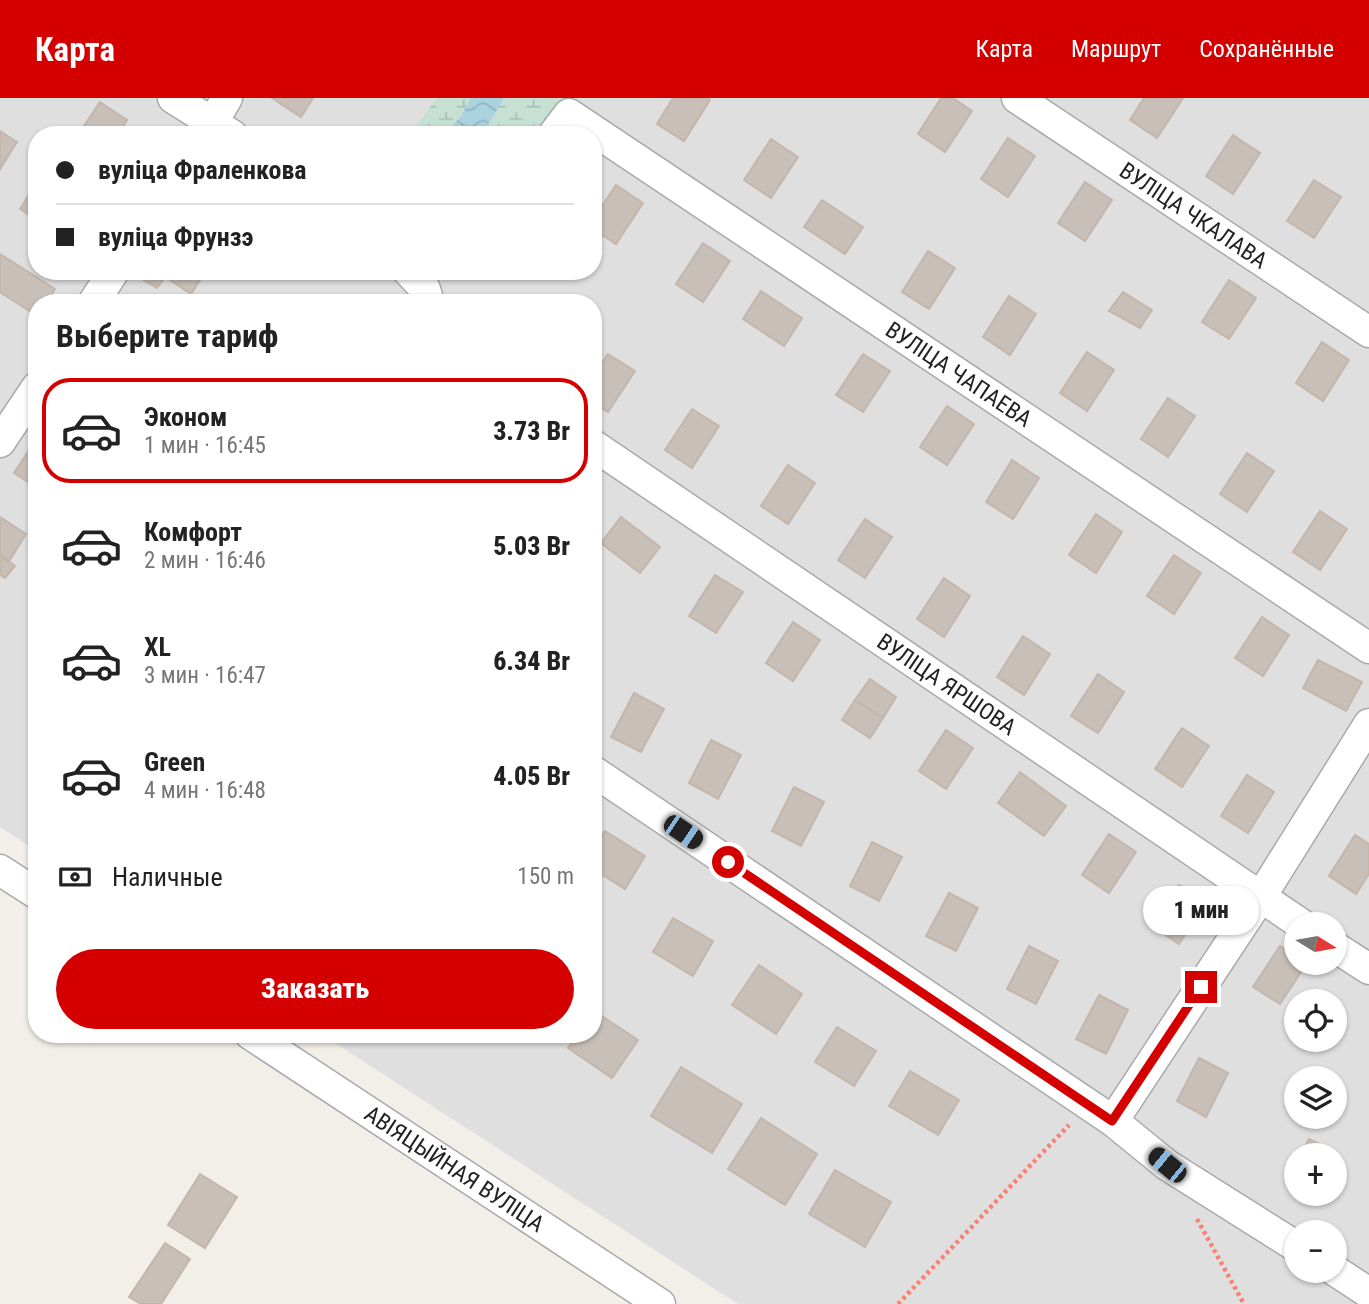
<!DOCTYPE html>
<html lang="ru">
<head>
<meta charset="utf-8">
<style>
  body { margin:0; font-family:"Roboto Condensed",sans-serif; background:#f2f2f2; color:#222; height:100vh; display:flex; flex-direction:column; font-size:26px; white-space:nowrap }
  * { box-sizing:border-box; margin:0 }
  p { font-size:23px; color:#767676 }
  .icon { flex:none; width:38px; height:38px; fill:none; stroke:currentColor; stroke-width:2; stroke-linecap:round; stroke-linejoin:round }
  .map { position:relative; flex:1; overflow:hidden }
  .side { position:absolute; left:28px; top:196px; width:574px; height:749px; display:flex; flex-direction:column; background:#fff; border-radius:28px; box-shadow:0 2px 5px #0004 }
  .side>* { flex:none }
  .guide { position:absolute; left:28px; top:28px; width:574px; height:154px; border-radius:28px; box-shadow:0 2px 5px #0004; display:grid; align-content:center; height:154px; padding:0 28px; background:#fff }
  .needle { width:46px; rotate:101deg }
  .buttons { position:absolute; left:1284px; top:814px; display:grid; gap:14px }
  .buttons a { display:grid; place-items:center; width:63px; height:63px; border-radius:50%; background:#fff; box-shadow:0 2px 5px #0004; font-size:35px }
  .end { position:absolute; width:32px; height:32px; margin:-16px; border:9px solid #d40000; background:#fff; box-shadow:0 0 0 4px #fff }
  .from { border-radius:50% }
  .bubble { position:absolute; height:49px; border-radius:24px; background:#fff; box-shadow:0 2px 5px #0004; font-size:23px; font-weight:800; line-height:49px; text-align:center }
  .car { position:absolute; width:21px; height:42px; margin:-21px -10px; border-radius:9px; box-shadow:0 0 5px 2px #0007; background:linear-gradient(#222 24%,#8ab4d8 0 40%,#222 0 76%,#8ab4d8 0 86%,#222 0) }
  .guide b { display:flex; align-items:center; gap:24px; height:66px; font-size:26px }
  .guide b+b { border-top:2px solid #e0e0e0 }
  .guide i { width:18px; height:18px; background:#222 }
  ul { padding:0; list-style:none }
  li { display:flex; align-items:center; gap:21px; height:105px; margin:0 14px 10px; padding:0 14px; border:4px solid transparent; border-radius:28px }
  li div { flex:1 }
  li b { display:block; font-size:26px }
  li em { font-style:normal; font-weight:800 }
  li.active { border-color:#d40000 }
  li>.icon { width:63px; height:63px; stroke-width:1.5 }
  h2 { padding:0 28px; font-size:32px; line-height:84px }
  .pay { display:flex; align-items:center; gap:18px; height:77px; padding:0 28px; font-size:26px }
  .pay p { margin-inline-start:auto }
  .button { display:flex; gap:14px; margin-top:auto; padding:14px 28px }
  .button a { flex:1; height:80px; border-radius:42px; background:#d40000; color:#fff; font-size:28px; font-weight:800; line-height:80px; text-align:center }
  header { display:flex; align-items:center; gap:42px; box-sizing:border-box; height:98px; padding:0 35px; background:#d40000; color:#fff }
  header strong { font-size:33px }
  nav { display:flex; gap:38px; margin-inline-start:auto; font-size:24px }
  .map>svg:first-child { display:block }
</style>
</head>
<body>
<header>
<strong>Карта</strong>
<nav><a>Карта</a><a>Маршрут</a><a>Сохранённые</a></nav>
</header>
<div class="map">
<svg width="1369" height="1206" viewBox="0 0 1369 1206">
  <defs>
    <pattern id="wetland-marsh" width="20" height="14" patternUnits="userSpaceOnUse" patternTransform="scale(1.75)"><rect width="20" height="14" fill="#c6e0d4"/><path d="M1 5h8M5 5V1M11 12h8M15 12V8" fill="none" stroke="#aac0b6"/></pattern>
    <pattern id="water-waves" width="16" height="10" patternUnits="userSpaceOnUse" patternTransform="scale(1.75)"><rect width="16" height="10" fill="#aad3df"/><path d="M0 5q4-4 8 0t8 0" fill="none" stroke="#92b5bf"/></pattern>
  </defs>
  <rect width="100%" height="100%" fill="#f2efe9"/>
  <path fill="#e0dfdf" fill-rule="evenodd" d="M0,0H1369V1206H738L321,936H593V205H37V753L0,729ZM37,37H593V173H37ZM1297,826H1335V864H1297ZM1297,903H1335V942H1297ZM1297,980H1335V1018H1297ZM1297,1057H1335V1096H1297ZM1297,1134H1335V1172H1297Z"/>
  <g fill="url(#wetland-marsh)">
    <path d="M437,0H471L461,18L444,37H409Z"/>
    <path d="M504,0H567L533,37H482Z"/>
  </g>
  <path fill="url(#water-waves)" d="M471,0H504L482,37H444L461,18Z"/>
  <g fill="#c7bfb8" stroke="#c4b6ab" stroke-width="2">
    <path d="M272,0H313L301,19Z"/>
    <path d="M673,0H707L710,2L684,43L657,26Z"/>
    <path d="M941,0H953L972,13L945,54L918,36Z"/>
    <path d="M1144,0H1183L1157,40L1130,22Z"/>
    <path d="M100,4L127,22L118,37H78Z"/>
    <path d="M0,33L17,44L0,71Z"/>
    <path d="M1233,37L1260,55L1233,96L1206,78Z"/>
    <path d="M1008,40L1035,58L1008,99L981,81Z"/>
    <path d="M771,41L798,59L771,100L744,82Z"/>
    <path d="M1314,82L1341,99L1314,140L1287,123Z"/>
    <path d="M37,84V122L20,111Z"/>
    <path d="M1085,84L1112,102L1085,143L1058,125Z"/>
    <path d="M616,87L643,105L616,146L593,131V122Z"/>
    <path d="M822,102L863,129L845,156L804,129Z"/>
    <path d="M703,145L730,163L703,204L676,186Z"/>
    <path d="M928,153L955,170L929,211L902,194Z"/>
    <path d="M0,156L55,191L46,205H37V218L0,194Z"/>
    <path d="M147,173H157L165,179L157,190L142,181Z"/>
    <path d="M157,173H206L191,196Z"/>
    <path d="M1229,182L1256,200L1229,241L1202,224Z"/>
    <path d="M761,193L802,220L784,248L743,221Z"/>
    <path d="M1123,194L1152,212L1140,230L1109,213Z"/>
    <path d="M1009,198L1036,216L1010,257L983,239Z"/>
    <path d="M1322,244L1349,262L1323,303L1296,285Z"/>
    <path d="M1087,254L1114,272L1087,313L1060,295Z"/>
    <path d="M608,256L635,273L608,314L593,304V278Z"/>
    <path d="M863,256L890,273L863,314L836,297Z"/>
    <path d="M1168,300L1195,318L1168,359L1141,341Z"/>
    <path d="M947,308L974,326L947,367L920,349Z"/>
    <path d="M692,311L719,328L692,370L665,352Z"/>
    <path d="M31,349L37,352V390L14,375Z"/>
    <path d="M1247,355L1274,373L1247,414L1220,396Z"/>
    <path d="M1012,362L1039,380L1013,421L986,404Z"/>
    <path d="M788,367L815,385L788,426L761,408Z"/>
    <path d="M1320,413L1347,431L1320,472L1293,454Z"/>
    <path d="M1096,416L1122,434L1096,475L1069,457Z"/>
    <path d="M0,419L26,436L9,463L0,457Z"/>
    <path d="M621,419L660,449L640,475L601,445Z"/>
    <path d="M865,421L892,439L865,480L838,462Z"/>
    <path d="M0,457L15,468L5,480L0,477Z"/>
    <path d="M1174,457L1201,475L1174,516L1147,498Z"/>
    <path d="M715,477L743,494L716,535L689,518Z"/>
    <path d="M944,480L970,498L944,539L917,521Z"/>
    <path d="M1262,519L1289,537L1263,578L1235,560Z"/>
    <path d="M793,524L820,542L793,583L766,565Z"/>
    <path d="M1023,538L1050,556L1024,597L997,579Z"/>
    <path d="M1318,562L1362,584L1346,613L1303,590Z"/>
    <path d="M1098,576L1124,594L1098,635L1071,618Z"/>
    <path d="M870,581L896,599L883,620L855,602Z"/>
    <path d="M634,595L664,611L641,654L611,639Z"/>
    <path d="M855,602L883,620L870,640L842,622Z"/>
    <path d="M1182,630L1209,648L1182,689L1155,671Z"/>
    <path d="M946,632L973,650L946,691L919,673Z"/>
    <path d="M711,642L741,657L718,701L689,685Z"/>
    <path d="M1020,674L1066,708L1044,738L998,705Z"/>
    <path d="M1247,677L1274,694L1248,735L1221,718Z"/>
    <path d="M794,689L824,704L801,748L772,733Z"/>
    <path d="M605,733L645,758L625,791L593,771V752Z"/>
    <path d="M1109,736L1136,754L1109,795L1082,777Z"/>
    <path d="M1355,737L1369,746V776L1356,796L1329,778Z"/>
    <path d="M872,744L902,759L879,803L850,788Z"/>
    <path d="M1179,787L1205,805L1179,846L1152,828Z"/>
    <path d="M949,795L978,810L956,853L926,838Z"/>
    <path d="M673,820L713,843L693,878L653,854Z"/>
    <path d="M1029,848L1058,863L1036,906L1007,891Z"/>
    <path d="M1280,848L1297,859V864L1307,865L1280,906L1253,889Z"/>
    <path d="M759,867L802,896L776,936L732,907Z"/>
    <path d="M1099,897L1128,912L1106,956L1076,941Z"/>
    <path d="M594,913L638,942L612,980L568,950L578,936H593Z"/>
    <path d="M837,929L876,953L854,988L815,964Z"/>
    <path d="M1199,960L1228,975L1206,1019L1177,1003Z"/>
    <path d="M681,969L742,1006L712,1055L651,1018Z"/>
    <path d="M910,973L959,1002L938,1037L889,1008Z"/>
    <path d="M761,1020L817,1056L785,1107L728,1071Z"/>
    <path d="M1309,1041L1338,1056L1335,1062V1057H1301Z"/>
    <path d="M1297,1065V1090L1287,1085Z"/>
    <path d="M835,1072L891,1104L865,1149L809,1116Z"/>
    <path d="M200,1076L237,1099L205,1150L168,1127Z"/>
    <path d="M165,1145L190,1161L161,1206H141L129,1199Z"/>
  </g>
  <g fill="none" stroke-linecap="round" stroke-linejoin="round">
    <g stroke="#a9a9a9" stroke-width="33">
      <g id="minor">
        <path d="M173,0L232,37"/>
        <path id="s1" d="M1017,0L1369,234"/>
        <path d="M205,37L227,0"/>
        <path id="s2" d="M553,37L569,16L1369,550"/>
        <path d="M408,173L425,191L429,205"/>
        <path d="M93,205L114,173"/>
        <path d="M0,344L37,289"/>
        <path id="s3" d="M593,347L1301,826"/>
        <path d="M593,673L1113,1023L1167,1067L1297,1149"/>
        <path d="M0,772L37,796"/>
        <path d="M1335,849L1369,871"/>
        <path id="s4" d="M250,936L660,1206"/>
        <path d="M1113,1023L1260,800L1369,626"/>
        <path d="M1334,1172L1369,1195"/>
      </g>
    </g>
    <g stroke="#fa8072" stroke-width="4.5" stroke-dasharray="3.5 3.5" stroke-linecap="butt">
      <path d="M1197,1121L1244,1206"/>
      <path d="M898,1206L1069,1027"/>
    </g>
    <use href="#minor" stroke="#fff" stroke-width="30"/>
  </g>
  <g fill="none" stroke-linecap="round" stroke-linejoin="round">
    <path stroke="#d40000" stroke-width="9" d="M728,764L1112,1023L1201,889"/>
  </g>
  <g text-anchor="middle" stroke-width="7" stroke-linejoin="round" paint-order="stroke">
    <g font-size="23" fill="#222" stroke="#fff">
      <text dy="8" stroke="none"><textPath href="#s1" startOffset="212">ВУЛІЦА ЧКАЛАВА</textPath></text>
      <text dy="8" stroke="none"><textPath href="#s2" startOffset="495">ВУЛІЦА ЧАПАЕВА</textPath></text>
      <text dy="8" stroke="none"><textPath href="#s3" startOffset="427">ВУЛІЦА ЯРШОВА</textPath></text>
      <text dy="8" stroke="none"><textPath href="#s4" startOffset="245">АВІЯЦЫЙНАЯ ВУЛІЦА</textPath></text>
    </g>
  </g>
</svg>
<div class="buttons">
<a><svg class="needle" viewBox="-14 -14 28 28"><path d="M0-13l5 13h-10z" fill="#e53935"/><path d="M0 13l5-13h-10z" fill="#767676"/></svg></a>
<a><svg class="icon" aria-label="locate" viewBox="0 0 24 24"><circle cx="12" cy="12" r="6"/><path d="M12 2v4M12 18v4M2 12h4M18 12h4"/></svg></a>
<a><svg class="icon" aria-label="layers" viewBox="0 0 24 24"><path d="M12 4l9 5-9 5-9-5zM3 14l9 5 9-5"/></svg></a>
<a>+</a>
<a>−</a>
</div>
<i class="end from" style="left:728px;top:764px"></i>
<i class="end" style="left:1201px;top:889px"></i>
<div class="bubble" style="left:1143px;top:788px;width:116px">1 мин</div>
<i class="car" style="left:683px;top:734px;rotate:124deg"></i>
<i class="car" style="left:1167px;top:1067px;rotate:309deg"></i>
<div class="guide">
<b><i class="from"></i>вуліца Фраленкова</b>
<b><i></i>вуліца Фрунзэ</b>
</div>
<section class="side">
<h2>Выберите тариф</h2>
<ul>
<li class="active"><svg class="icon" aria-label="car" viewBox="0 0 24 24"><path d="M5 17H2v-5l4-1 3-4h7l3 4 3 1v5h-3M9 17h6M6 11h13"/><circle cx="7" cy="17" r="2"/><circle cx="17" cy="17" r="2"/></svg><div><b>Эконом</b><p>1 мин · 16:45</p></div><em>3.73 Br</em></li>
<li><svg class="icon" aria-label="car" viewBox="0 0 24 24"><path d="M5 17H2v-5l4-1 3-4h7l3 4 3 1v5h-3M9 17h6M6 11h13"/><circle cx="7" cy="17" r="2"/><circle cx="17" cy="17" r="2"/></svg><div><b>Комфорт</b><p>2 мин · 16:46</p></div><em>5.03 Br</em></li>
<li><svg class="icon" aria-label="car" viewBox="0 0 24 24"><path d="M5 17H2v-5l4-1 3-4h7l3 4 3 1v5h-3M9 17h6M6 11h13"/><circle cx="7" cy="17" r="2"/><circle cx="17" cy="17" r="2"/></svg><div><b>XL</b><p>3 мин · 16:47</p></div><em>6.34 Br</em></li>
<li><svg class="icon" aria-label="car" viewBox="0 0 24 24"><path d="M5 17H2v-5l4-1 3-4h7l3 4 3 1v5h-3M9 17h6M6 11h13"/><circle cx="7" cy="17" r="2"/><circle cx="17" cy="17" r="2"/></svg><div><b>Green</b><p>4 мин · 16:48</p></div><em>4.05 Br</em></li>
</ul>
<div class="pay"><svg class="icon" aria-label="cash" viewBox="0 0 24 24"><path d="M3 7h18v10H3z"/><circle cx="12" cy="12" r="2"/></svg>Наличные<p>150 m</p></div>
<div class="button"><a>Заказать</a></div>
</section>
</div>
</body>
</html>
